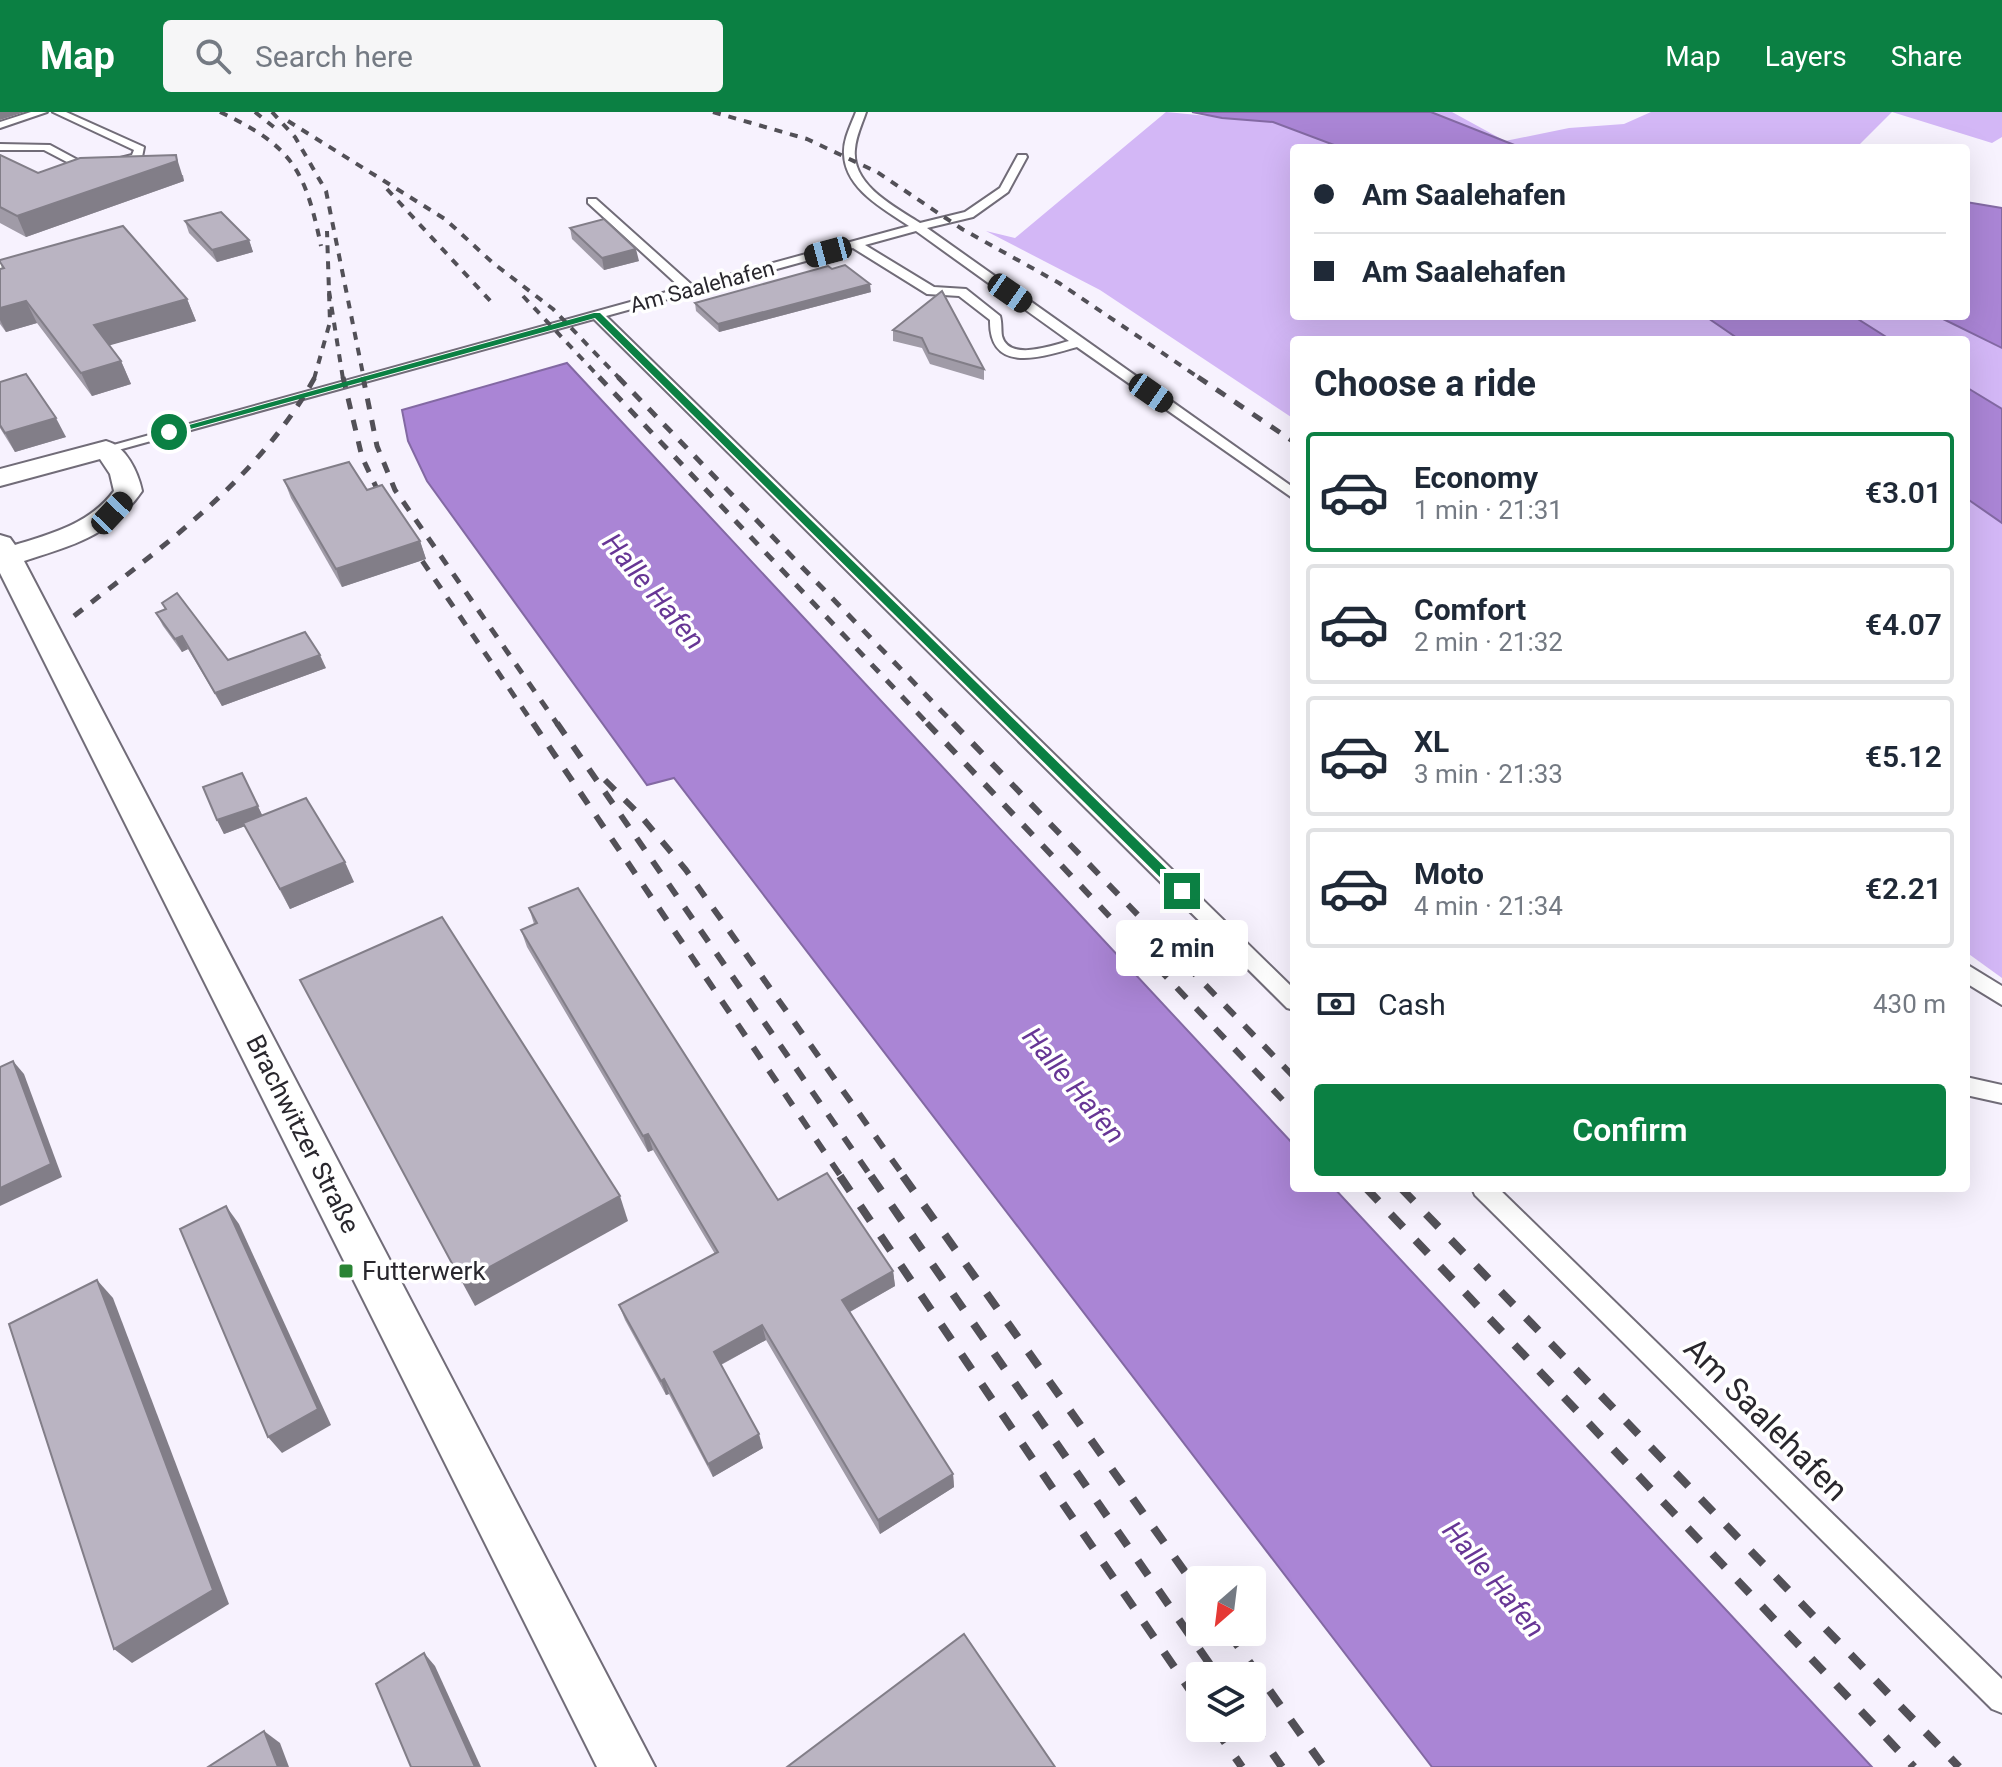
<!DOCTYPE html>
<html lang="en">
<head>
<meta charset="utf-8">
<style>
  body { margin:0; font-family:Roboto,sans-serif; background:#f6f6f7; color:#1f2937; height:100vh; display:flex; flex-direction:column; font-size:30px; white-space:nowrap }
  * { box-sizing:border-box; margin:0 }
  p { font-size:26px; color:#747a83 }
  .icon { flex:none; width:44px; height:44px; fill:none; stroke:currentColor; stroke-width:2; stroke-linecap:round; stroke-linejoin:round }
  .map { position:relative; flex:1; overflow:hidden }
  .side { position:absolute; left:1290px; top:224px; width:680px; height:856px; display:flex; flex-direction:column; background:#fff; border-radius:8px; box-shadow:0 8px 32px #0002 }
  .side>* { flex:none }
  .guide { position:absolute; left:1290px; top:32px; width:680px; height:176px; border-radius:8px; box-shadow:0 8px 32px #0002; display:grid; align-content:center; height:176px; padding:0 24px; background:#fff }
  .needle { width:52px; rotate:208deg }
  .buttons { position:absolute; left:1186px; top:1454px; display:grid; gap:16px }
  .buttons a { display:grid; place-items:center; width:80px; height:80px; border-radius:8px; background:#fff; box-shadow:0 8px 32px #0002; font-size:40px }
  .end { position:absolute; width:36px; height:36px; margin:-18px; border:10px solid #0b8043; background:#fff; box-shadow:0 0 0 4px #fff }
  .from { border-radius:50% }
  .bubble { position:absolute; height:56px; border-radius:8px; background:#fff; box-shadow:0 8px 32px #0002; font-size:26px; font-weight:600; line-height:56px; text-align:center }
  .car { position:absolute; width:24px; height:48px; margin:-24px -12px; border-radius:10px; box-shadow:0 0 6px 2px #0007; background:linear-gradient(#222 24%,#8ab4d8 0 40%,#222 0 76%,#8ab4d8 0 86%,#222 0) }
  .guide b { display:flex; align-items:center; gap:28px; height:76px; font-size:30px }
  .guide b+b { border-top:2px solid #e0e1e3 }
  .guide i { width:20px; height:20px; background:#1f2937 }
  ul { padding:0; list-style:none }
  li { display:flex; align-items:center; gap:24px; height:120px; margin:0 16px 12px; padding:0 8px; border:4px solid #e0e1e3; border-radius:8px }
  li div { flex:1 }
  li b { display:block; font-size:30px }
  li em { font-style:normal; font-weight:600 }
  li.current { border-color:#0b8043 }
  li>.icon { width:72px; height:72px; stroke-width:1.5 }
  h2 { padding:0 24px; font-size:36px; line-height:96px }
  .pay { display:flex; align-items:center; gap:20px; height:88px; padding:0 24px; font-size:30px }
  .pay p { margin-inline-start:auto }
  .button { display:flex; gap:16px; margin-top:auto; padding:16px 24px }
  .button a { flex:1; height:92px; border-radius:8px; background:#0b8043; color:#fff; font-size:32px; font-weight:600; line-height:92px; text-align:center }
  header { display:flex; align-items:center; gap:48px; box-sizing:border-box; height:112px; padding:0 40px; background:#0b8043; color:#fff }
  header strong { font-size:38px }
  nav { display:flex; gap:44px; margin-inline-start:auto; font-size:28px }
  .search { width:560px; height:72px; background:#f6f6f7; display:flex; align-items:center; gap:20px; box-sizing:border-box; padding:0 28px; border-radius:8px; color:#747a83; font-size:30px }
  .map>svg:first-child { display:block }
</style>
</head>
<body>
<header>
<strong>Map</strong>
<div class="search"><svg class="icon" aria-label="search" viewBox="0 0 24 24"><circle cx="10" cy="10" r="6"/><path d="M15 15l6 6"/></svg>Search here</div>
<nav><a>Map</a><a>Layers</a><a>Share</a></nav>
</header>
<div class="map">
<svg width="2002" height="1655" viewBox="0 0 2002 1655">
  <rect width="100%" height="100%" fill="#f7f2fe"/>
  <g fill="#d3b7f6">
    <path d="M1166,0L1272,10L1342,36H1294V204H1705L1740,228H1294V307L1100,178L986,119L1015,126Z"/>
    <path d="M1432,0H1452L1505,29L1569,16L1624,12L1651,0H2002V25L1992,31L1892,0L1856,36H1523Z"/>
    <path d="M1853,204H1937L2002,236V297L1966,275V228H1891Z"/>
    <path d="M1966,386L2002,411V866L1966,840Z"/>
  </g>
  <g fill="#aa85d5" stroke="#8369a3" stroke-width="2">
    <path d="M1192,0H1431L1522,36H1342L1273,10L1222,6Z"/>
    <path d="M1966,90L2002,96V236L1937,204H1966Z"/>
    <path d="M1705,204H1853L1891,228H1740Z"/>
    <path d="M567,251L1294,1033V1076H1334L1872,1655H1432L674,666L647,673L427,369L408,329L402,298Z"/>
    <path d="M1966,275L2002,297V411L1966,386Z"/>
  </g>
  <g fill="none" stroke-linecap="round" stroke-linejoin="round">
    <g stroke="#716c78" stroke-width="4">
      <g id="service">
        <path d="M31,0H47L0,16V10Z"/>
        <path d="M53,0H66L144,35L142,45L88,61L44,38H0V32L50,33L89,54L132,43L134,38Z"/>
        <path d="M856,0H866C862,12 856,24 855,37C851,73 895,95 920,111L965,100L1000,76L1018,43H1026L1027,45L1008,80L973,105L927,116L1294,376V387L1077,235C1042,245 989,263 990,208L959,184L927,182L853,136L606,204L1294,877V898L1287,896L594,207L111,340H101L99,337L681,176L588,91V87H596L692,173L909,114C884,97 845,77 844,42C843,28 851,13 856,0ZM916,119L1069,229C1053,233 1009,250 1002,224C1001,217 1002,211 1000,204L966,177L934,175L865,133Z"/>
        <path d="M0,150L10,154V160L0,163Z"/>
        <path d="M1966,852L2002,874V893L1966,871Z"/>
        <path d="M1966,965L2002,973V991L1966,983Z"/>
        <path d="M1472,1076H1498L2002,1567V1601L1992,1597L1475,1083Z"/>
      </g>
    </g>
    <g stroke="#716c78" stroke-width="4">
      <path id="minor" d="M106,329C126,334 138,360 142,379C111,424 73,433 24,449L655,1655H597L0,461V423L10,426L15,433C51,422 91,411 114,379L110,362L100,347L0,374V357Z"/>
    </g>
    <use href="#service" fill="#fff" fill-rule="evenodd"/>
    <use href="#minor" fill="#fff" fill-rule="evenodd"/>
    <g stroke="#525057" stroke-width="4" stroke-dasharray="8 8" stroke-linecap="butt">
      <path d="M220,0C292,34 305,57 321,134"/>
      <path d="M255,0L280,20"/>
      <path d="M272,0L295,25L326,79L364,267"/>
      <path d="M713,0L807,27L877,60L962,117L1059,171L1201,267"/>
      <path d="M288,9L445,107L493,151L553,197L620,267"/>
      <path d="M387,77L495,194"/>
      <path d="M329,179L343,267"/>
      <path d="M523,184L601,267"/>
      <path d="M314,267L330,210L327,119"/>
    </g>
    <g stroke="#525057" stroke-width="5" stroke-dasharray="11 11" stroke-linecap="butt">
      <path d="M343,265L362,345L385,394"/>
      <path d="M363,265L377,334L395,378L558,613"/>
      <path d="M599,265L929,613"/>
      <path d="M618,265L955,613"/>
      <path d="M1198,265L1294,330"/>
      <path d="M410,431L534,613"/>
      <path d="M74,504C164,433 259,367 315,265"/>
    </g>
    <g stroke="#525057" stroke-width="6" stroke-dasharray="14 14" stroke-linecap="butt">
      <path d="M533,611L842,1066"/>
      <path d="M557,611L872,1066"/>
      <path d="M927,611L1294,1000"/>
      <path d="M953,611L1294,965"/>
      <path d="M605,668L640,703L686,758L905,1066"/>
    </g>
    <g stroke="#525057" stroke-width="8" stroke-dasharray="18 18" stroke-linecap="butt">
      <path d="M840,1064L1200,1593"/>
      <path d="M871,1064L1218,1564"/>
      <path d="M903,1064L1200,1481"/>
      <path d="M1366,1076L1914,1655"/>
      <path d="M1401,1076L1959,1655"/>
      <path d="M1228,1520L1324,1655"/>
      <path d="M1252,1612L1282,1655"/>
      <path d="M1215,1616L1242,1655"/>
    </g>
  </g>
  <g fill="#a09ba7">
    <path d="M0,43L38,61L183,63L184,69L26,125L0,111Z"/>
    <path d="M185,109L249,128L253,140L217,150L189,121Z"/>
    <path d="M570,116L639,149L604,158L572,127Z"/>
    <path d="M0,148L187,187L196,209L109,233L121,249L131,272L92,284L37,211L6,220L0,212V157H2Z"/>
    <path d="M832,157L871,180L719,220L696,199L695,191Z"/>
    <path d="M942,179L984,257V268L930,252L922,236L893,229V218Z"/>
    <path d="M0,270L66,325L15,340L0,316Z"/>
    <path d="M284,368L367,378L420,429L426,447L342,475L291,386Z"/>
    <path d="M156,501L228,548L326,556L222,594L188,537L182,540L163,514Z"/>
    <path d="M242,661L262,703L354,770L290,797L245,714L224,722L217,708Z"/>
    <path d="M529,796L778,1088L893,1159L895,1174L850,1200L953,1362L954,1375L880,1422L766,1228L721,1253L763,1336L713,1365L669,1282L666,1283L625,1208L619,1193L715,1142L653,1038L648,1040L527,835L521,818L534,812Z"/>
  </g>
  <g fill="#827e88">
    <path d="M0,0H25L0,8Z"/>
    <path d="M176,43L184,69L26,125L17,104Z"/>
    <path d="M249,128L253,140L217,150L212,138Z"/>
    <path d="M636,137L639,149L604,158L602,146Z"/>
    <path d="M870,172L871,180L719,220L718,212Z"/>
    <path d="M187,187L196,209L104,235L94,213Z"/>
    <path d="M26,189L37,211L6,220L0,208V196Z"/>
    <path d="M121,249L131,272L92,284L81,261Z"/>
    <path d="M56,306L66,325L15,340L5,321Z"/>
    <path d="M420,429L426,447L342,475L336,457Z"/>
    <path d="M182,524L188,537L182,540L175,527Z"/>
    <path d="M320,543L326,556L222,594L215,581Z"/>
    <path d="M242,661L264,707L224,722L217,708Z"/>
    <path d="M345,750L354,770L290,797L280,777Z"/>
    <path d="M13,949L24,962L62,1065L0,1094V1076Z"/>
    <path d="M648,1022L653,1038L648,1040L643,1024Z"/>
    <path d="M620,1084L628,1109L475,1194L462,1170Z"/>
    <path d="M226,1094L239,1112L331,1313L282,1341L268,1325Z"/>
    <path d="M893,1159L895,1174L844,1203L842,1188Z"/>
    <path d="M97,1168L113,1186L229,1492L132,1551L114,1537Z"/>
    <path d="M762,1213L766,1228L718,1254L714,1240Z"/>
    <path d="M664,1267L669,1282L666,1283L661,1269Z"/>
    <path d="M759,1322L763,1336L713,1365L708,1352Z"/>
    <path d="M953,1362L954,1375L880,1422L878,1408Z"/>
    <path d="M424,1541L435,1554L481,1655H475Z"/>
    <path d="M264,1619L280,1631L289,1655H278Z"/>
  </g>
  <g fill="#bab4c2" stroke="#827e88" stroke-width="2">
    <path d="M0,43L38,61L80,46L176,43L177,49L17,104L0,95Z"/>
    <path d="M221,100L249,128L212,138L185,109Z"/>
    <path d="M604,107L636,137L602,146L570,116Z"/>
    <path d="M123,114L187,187L94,213L121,249L81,261L26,189L0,196V157L4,156L0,150V148Z"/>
    <path d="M845,153L870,172L718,212L695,191L828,154L832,157Z"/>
    <path d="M942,179L984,257L929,241L922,226L893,218Z"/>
    <path d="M26,262L56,306L5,321L0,313V270Z"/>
    <path d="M349,350L367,378L382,373L420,429L336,457L284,368Z"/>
    <path d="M177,481L228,548L305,520L320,543L215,581L182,524L175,527L156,501L166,497L162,491Z"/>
    <path d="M242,661L258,694L217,708L203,675Z"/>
    <path d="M306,686L345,750L280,777L243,711Z"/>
    <path d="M578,776L778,1088L827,1061L893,1159L842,1188L953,1362L878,1408L762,1213L714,1240L759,1322L708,1352L664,1267L661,1269L619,1193L718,1140L648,1022L643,1024L521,818L537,811L529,796Z"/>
    <path d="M442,805L620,1084L462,1170L300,868Z"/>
    <path d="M13,949L51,1052L0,1076V955Z"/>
    <path d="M226,1094L318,1297L268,1325L180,1117Z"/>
    <path d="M97,1168L213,1478L114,1537L9,1212Z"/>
    <path d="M964,1522L1055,1655H787Z"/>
    <path d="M424,1541L475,1655H411L376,1572Z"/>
    <path d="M264,1619L278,1655H208Z"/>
  </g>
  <path fill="#0b8043" d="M594,201H600L1186,776V782H1177L595,206L172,322L164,320Z"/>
  <rect fill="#2a8434" stroke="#fff" stroke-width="3" x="338" y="1151" width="16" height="16" rx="4"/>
  <g text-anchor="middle" stroke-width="7" stroke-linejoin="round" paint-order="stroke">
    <g font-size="22" fill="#29272d" stroke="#fff">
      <text transform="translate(702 174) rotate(-15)" y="8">Am Saalehafen</text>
    </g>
    <g font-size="26" fill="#29272d" stroke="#fff">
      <text transform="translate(303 1022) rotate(63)" y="9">Brachwitzer Straße</text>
    </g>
    <g font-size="26" fill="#29272d" stroke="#fff" text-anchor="start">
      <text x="362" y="1168">Futterwerk</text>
    </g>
    <g font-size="28" font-style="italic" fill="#673695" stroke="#fff">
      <text transform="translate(654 479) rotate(50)" y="10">Halle Hafen</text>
      <text transform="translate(1074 973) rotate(50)" y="10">Halle Hafen</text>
      <text transform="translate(1494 1467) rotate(50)" y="10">Halle Hafen</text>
    </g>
    <g font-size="32" fill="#29272d" stroke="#fff">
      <text transform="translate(1766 1307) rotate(45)" y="11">Am Saalehafen</text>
    </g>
  </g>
</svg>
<div class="buttons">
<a><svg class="needle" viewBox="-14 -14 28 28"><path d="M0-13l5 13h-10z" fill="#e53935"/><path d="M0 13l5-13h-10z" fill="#747a83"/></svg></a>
<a><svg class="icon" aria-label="layers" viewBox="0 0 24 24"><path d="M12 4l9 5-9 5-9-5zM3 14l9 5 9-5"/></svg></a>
</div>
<i class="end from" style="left:169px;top:320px"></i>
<i class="end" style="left:1182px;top:779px"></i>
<div class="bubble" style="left:1116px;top:808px;width:132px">2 min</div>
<i class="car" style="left:828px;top:140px;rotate:255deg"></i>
<i class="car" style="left:1010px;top:181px;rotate:125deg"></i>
<i class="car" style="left:1151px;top:281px;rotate:125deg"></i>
<i class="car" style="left:112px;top:401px;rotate:43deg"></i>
<div class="guide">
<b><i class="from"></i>Am Saalehafen</b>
<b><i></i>Am Saalehafen</b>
</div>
<section class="side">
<h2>Choose a ride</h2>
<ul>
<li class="current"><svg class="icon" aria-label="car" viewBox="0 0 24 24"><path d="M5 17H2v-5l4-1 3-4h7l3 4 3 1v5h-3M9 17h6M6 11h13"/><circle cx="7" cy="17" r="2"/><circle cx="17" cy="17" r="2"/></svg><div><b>Economy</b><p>1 min · 21:31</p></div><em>€3.01</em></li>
<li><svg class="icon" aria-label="car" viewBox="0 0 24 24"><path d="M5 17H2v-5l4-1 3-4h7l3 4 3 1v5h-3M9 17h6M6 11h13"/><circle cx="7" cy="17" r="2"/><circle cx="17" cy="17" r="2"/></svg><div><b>Comfort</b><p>2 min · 21:32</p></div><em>€4.07</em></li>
<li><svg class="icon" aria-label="car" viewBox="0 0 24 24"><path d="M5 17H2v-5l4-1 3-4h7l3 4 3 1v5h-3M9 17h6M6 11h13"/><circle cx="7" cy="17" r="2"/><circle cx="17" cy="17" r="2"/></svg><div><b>XL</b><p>3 min · 21:33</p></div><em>€5.12</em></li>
<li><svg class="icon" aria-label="car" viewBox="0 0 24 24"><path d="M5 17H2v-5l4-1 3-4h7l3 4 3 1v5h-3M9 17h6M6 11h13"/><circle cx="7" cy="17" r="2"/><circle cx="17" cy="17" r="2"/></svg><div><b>Moto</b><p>4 min · 21:34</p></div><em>€2.21</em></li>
</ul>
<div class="pay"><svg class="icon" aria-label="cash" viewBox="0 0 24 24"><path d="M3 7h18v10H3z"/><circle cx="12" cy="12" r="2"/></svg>Cash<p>430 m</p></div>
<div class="button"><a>Confirm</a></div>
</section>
</div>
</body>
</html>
